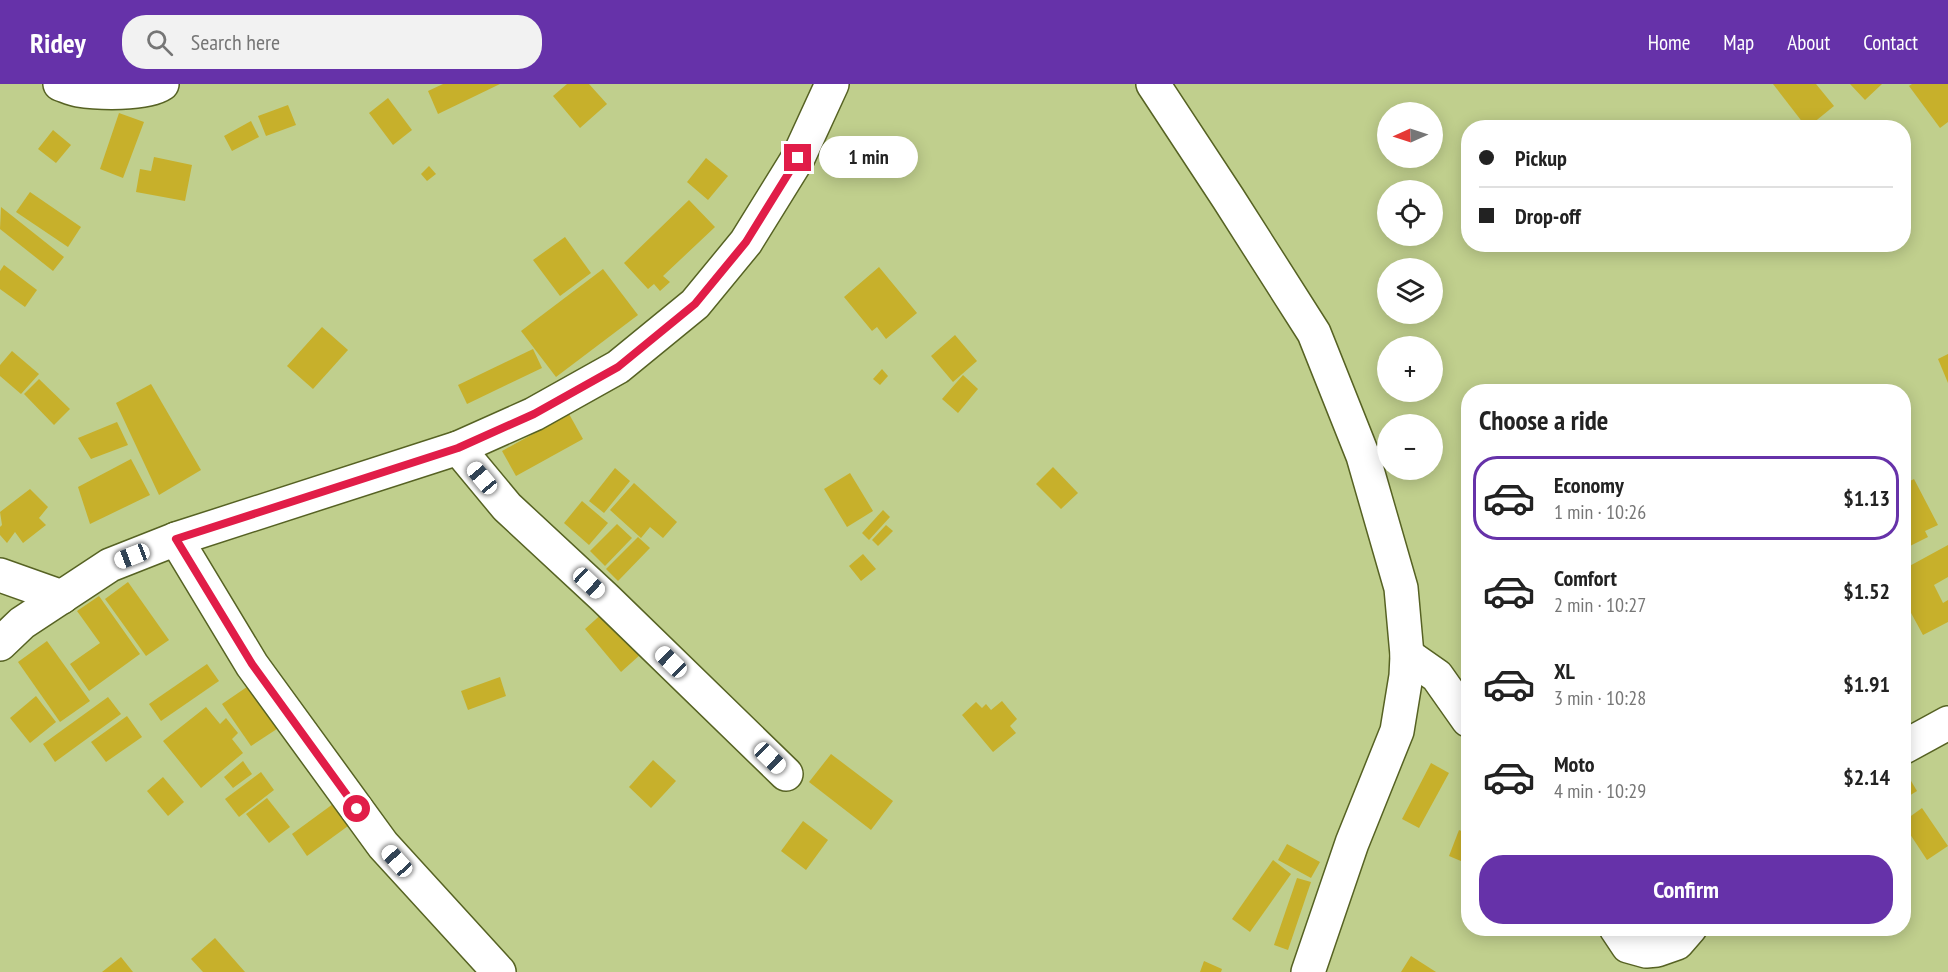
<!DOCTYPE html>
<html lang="en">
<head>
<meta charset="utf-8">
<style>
  body { margin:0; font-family:"PT Sans Narrow",sans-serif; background:#f2f2f2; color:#222; height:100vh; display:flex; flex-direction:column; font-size:22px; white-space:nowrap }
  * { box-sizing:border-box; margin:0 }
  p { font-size:20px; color:#767676 }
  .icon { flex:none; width:33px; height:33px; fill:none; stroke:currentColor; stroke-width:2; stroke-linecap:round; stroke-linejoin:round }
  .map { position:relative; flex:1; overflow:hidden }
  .drawer { position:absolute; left:1461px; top:300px; width:450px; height:552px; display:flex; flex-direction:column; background:#fff; border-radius:24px; box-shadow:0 3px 15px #0003 }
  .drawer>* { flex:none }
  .top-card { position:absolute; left:1461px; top:36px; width:450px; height:132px; border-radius:24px; box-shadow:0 3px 15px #0003; display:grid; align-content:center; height:132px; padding:0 18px; background:#fff }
  .needle { width:39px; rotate:267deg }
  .fabs { position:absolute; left:1377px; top:18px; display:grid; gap:12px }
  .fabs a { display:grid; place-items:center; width:66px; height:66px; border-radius:50%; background:#fff; box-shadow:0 3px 15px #0003; font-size:30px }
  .end { position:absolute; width:27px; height:27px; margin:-14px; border:8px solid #e11d48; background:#fff; box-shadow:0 0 0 3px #fff }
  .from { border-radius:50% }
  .bubble { position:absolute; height:42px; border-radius:21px; background:#fff; box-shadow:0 3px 15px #0003; font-size:20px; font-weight:600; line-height:42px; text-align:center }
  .car { position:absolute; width:18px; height:36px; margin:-18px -9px; border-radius:8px; box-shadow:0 0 4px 2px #0007; background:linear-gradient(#fff 24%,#345 0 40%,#fff 0 76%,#345 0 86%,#fff 0) }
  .top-card b { display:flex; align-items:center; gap:21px; height:57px; font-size:22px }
  .top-card b+b { border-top:2px solid #e0e0e0 }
  .top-card i { width:15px; height:15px; background:#222 }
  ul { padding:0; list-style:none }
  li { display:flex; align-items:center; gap:18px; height:84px; margin:0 12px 9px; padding:0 6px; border:3px solid transparent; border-radius:24px }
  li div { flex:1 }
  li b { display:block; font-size:22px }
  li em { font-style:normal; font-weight:600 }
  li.active { border-color:#6632a9 }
  li>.icon { width:54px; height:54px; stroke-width:1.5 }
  h2 { padding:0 18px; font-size:27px; line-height:72px }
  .primary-button { display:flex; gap:12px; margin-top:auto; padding:12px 18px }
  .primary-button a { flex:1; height:69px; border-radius:24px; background:#6632a9; color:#fff; font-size:24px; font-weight:600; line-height:69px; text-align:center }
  header { display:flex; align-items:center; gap:36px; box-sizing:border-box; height:84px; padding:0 30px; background:#6632a9; color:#fff }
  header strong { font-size:28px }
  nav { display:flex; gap:33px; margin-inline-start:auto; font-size:21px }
  .search { width:420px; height:54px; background:#f2f2f2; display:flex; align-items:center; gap:15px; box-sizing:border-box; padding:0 21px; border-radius:24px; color:#767676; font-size:22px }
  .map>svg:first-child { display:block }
</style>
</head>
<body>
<header>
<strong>Ridey</strong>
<div class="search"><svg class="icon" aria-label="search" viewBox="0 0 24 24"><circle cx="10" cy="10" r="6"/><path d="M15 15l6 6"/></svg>Search here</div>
<nav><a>Home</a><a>Map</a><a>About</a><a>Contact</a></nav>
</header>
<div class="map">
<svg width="1948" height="888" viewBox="0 0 1948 888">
  <rect width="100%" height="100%" fill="#c0cf8d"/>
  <g fill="#c7b02b">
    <path d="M443,0H500L438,30L428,7Z"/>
    <path d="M567,0H589L607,20L580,44L553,12Z"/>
    <path d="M1773,0H1816L1834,22L1807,44Z"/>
    <path d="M1850,0H1882L1865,16Z"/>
    <path d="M1912,0H1948V38L1940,44L1909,2Z"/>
    <path d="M388,14L412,46L393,61L369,29Z"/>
    <path d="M288,21L296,41L266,52L258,32Z"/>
    <path d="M119,29L144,38L123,94L100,85Z"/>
    <path d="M251,37L259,53L232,67L224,52Z"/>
    <path d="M53,46L71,61L56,79L38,65Z"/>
    <path d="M154,73L192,81L185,117L136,108L140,85L151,87Z"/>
    <path d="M706,74L728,92L708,116L687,98Z"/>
    <path d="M429,82L436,90L427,97L421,90Z"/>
    <path d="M30,108L81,143L68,163L16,128Z"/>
    <path d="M689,116L715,143L663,192L670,198L660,207L654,200L648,205L624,179Z"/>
    <path d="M1,123L64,173L53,187L0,145Z"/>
    <path d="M565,153L591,189L560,212L533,176Z"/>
    <path d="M4,181L37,206L25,223L0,205V187Z"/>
    <path d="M879,183L917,229L886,255L877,243L872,247L844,213Z"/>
    <path d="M603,185L638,231L556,293L521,247Z"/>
    <path d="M322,243L348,266L313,305L287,282Z"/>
    <path d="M955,251L977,277L953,298L931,272Z"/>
    <path d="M533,265L542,284L467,320L458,301Z"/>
    <path d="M12,267L39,290L21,310L0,292V281Z"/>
    <path d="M1948,270V299L1938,275Z"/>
    <path d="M882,285L888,292L880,301L873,295Z"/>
    <path d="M963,291L978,305L958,329L942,315Z"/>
    <path d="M39,295L70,325L54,341L24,310Z"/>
    <path d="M151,300L201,386L159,411L116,319Z"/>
    <path d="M569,330L583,355L516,392L502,367Z"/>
    <path d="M117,338L128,361L91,375L78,354Z"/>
    <path d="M131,375L150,411L90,440L78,403Z"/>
    <path d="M1053,383L1078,409L1061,425L1036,400Z"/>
    <path d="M615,384L630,397L604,429L589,417Z"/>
    <path d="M850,389L873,427L847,443L824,405Z"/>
    <path d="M1914,395L1938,441L1925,447L1928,453L1904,465V400Z"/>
    <path d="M634,399L677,438L663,454L650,443L641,454L610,426Z"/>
    <path d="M30,405L48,423L39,434L46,441L23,459L15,448L7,459L0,451V443L2,441L0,428Z"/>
    <path d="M582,417L608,439L589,461L564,439Z"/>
    <path d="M883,426L890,433L869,456L862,449Z"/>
    <path d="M617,440L632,454L605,482L590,467Z"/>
    <path d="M886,441L893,447L878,462L872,456Z"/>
    <path d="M638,453L650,464L618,497L606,485Z"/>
    <path d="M1948,461V493L1934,501L1943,519L1948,516V538L1923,551L1904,516V485Z"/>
    <path d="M863,470L876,485L861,497L849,482Z"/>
    <path d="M128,498L169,556L146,572L105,515Z"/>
    <path d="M99,512L140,570L89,607L70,580L100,559L77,527Z"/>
    <path d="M605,527L641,570L621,588L585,545Z"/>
    <path d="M47,557L90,617L60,638L18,578Z"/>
    <path d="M207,580L219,597L161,637L149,620Z"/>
    <path d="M500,593L506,612L468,626L461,607Z"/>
    <path d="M257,596L286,639L251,662L222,620Z"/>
    <path d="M36,612L56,638L30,659L10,634Z"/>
    <path d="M108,613L121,630L55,678L43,660Z"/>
    <path d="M1002,617L1017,635L1010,642L1016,649L993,668L962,631L976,618L982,624L986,620L991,626Z"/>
    <path d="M206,623L220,640L226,634L238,649L232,655L243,669L201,704L163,657Z"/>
    <path d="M127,632L142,653L106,678L91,658Z"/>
    <path d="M831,670L893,717L871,746L809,698Z"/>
    <path d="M653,676L676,697L651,724L629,703Z"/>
    <path d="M243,677L252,690L233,704L224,693Z"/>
    <path d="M1431,679L1449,689L1419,744L1402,735Z"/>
    <path d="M1904,685L1917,707L1904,715Z"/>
    <path d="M261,688L274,706L239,733L225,715Z"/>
    <path d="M163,693L184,718L168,732L147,707Z"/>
    <path d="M267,714L290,743L269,759L246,730Z"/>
    <path d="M333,720L348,742L307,772L292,750Z"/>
    <path d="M1922,724L1948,762L1927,776L1904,741V737Z"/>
    <path d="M803,737L828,756L806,786L781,767Z"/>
    <path d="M1459,746L1468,750V780L1449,772Z"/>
    <path d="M1287,760L1320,778L1311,794L1278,776Z"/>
    <path d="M1273,776L1291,790L1250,848L1232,835Z"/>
    <path d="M1297,794L1311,798L1288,866L1274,861Z"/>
    <path d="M215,854L245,888H203L191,875Z"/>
    <path d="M1411,872L1436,888H1401Z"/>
    <path d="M121,873L133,888H102Z"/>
    <path d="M1204,877L1222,885L1221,888H1200Z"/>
  </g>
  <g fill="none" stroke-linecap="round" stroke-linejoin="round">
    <g stroke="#566223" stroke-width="36">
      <g id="minor">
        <path d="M60,0C66,2 72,5 78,6C97,9 146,11 162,0"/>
        <path d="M1153,0L1228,114L1314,249L1363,372L1401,504L1407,571L1406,592L1397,647L1352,759L1308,888"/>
        <path d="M458,364L507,423L605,514L786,690"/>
        <path d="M176,455L252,581L383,761L499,888"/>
        <path d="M0,491L62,513"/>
        <path d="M0,560L22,539L110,481L176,455L458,364L534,330L618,283L695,220L746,158L798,74L832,0"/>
        <path d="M1407,571L1437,592L1468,636"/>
        <path d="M1904,663L1948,639"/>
        <path d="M1616,844L1628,862L1646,867L1657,866L1677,859L1690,844"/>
      </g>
    </g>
    <use href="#minor" stroke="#fff" stroke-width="33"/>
  </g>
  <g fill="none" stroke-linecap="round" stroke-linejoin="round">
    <path stroke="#e11d48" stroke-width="8" d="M357,725L252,580L176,455L458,364L534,330L618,283L695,220L746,158L798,74"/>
  </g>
</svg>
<div class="fabs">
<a><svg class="needle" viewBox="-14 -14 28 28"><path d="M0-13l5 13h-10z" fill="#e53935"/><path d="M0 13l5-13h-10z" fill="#767676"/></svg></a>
<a><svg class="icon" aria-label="locate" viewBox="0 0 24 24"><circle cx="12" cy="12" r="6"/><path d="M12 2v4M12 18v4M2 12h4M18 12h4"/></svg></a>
<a><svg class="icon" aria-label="layers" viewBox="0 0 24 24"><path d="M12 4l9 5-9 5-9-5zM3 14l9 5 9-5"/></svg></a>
<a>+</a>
<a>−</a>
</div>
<i class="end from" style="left:357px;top:725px"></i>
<i class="end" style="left:798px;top:74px"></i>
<div class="bubble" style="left:819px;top:52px;width:99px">1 min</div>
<i class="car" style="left:482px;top:394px;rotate:320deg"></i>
<i class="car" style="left:132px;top:472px;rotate:249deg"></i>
<i class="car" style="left:589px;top:499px;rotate:133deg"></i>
<i class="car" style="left:671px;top:578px;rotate:314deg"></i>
<i class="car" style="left:770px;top:674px;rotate:134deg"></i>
<i class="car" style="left:397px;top:777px;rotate:318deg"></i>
<div class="top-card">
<b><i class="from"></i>Pickup</b>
<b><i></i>Drop-off</b>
</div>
<section class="drawer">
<h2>Choose a ride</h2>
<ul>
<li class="active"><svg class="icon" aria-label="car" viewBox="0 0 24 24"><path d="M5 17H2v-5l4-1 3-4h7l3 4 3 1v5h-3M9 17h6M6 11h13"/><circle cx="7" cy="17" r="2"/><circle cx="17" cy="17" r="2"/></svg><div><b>Economy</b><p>1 min · 10:26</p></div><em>$1.13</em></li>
<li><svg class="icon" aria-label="car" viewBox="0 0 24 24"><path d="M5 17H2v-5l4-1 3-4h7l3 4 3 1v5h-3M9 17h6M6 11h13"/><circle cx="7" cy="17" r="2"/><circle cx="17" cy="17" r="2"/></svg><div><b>Comfort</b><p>2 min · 10:27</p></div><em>$1.52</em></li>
<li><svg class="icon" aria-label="car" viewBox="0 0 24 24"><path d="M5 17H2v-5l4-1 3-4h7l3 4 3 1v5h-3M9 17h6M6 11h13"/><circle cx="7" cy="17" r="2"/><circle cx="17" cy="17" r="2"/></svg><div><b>XL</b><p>3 min · 10:28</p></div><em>$1.91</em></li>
<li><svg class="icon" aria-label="car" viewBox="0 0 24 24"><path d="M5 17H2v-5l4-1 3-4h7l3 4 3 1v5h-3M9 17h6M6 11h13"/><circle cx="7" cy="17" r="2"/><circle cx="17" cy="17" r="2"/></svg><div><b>Moto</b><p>4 min · 10:29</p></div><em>$2.14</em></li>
</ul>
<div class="primary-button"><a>Confirm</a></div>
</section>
</div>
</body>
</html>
